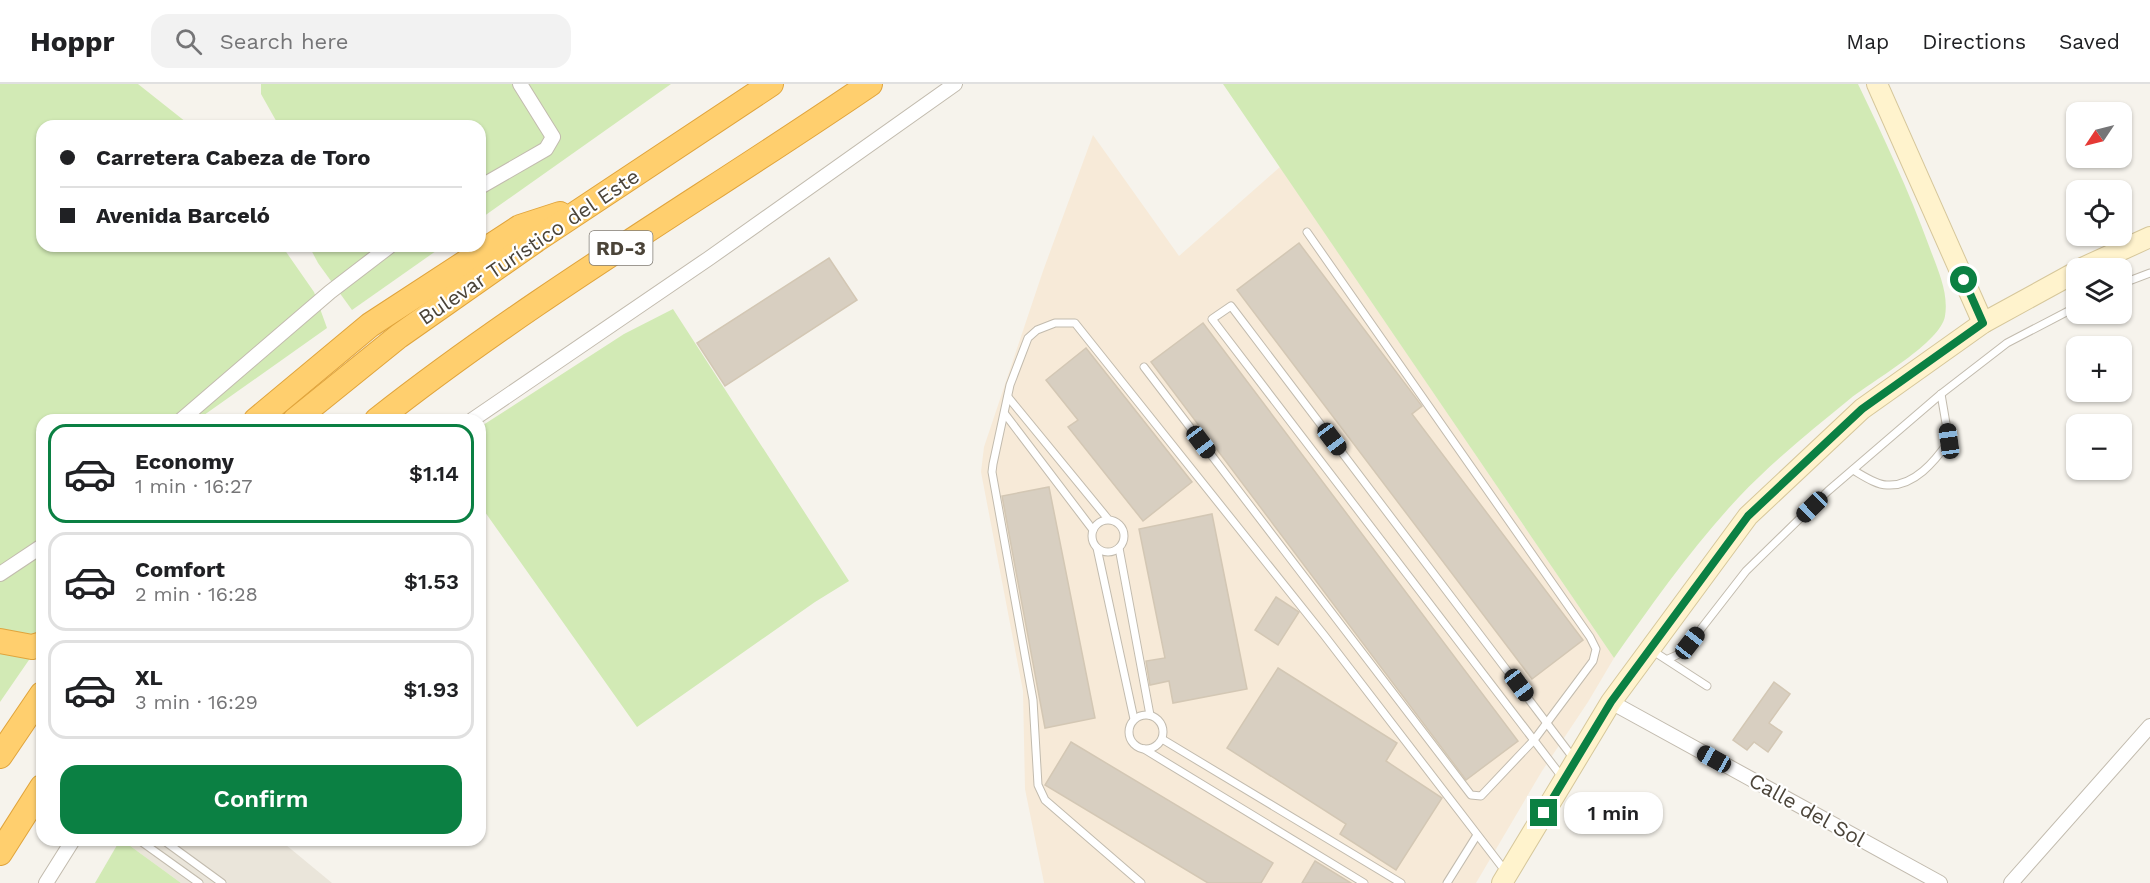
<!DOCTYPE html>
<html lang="en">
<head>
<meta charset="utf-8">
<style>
  body { margin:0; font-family:"Work Sans",sans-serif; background:#f2f2f2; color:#202124; height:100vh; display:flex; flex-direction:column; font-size:22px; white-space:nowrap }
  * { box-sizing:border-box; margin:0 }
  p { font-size:20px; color:#757577 }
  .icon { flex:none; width:33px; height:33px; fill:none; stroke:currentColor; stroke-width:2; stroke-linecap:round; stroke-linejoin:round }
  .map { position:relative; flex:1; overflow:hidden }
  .drawer { position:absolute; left:36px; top:330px; width:450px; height:432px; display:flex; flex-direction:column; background:#fff; border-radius:18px; box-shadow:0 2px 4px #0004 }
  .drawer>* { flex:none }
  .banner { position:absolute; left:36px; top:36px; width:450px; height:132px; border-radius:18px; box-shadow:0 2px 4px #0004; display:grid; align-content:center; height:132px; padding:0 24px; background:#fff }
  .needle { width:39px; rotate:235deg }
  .controls { position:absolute; left:2066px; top:18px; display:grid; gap:12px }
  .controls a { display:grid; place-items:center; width:66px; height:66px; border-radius:12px; background:#fff; box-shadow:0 2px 4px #0004; font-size:30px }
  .end { position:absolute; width:27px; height:27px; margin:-14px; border:8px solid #0b8043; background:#fff; box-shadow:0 0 0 3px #fff }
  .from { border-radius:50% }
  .bubble { position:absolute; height:42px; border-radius:18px; background:#fff; box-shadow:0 2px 4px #0004; font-size:20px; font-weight:600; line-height:42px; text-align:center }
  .car { position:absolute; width:18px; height:36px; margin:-18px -9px; border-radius:8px; box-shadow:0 0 4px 2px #0007; background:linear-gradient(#222 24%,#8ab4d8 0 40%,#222 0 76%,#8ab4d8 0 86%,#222 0) }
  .banner b { display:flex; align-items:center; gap:21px; height:57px; font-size:22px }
  .banner b+b { border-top:2px solid #e0e0e0 }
  .banner i { width:15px; height:15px; background:#202124 }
  ul { padding:10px 0 0; list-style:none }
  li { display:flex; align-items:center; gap:18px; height:99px; margin:0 12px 9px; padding:0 12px; border:3px solid #e0e0e0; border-radius:18px }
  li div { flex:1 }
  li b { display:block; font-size:22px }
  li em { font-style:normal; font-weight:600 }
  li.active { border-color:#0b8043 }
  li>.icon { width:54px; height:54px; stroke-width:1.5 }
  .cta { display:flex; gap:12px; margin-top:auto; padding:12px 24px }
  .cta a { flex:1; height:69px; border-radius:18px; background:#0b8043; color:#fff; font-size:24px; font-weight:600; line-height:69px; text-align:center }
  header { display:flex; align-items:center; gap:36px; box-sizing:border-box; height:84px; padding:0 30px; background:#fff; border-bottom:2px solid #e0e0e0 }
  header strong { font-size:28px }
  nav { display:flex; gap:33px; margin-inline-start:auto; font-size:21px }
  .search { width:420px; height:54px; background:#f2f2f2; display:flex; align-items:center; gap:15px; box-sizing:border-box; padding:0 21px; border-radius:18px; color:#757577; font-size:22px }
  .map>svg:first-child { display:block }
</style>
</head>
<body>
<header>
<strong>Hoppr</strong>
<div class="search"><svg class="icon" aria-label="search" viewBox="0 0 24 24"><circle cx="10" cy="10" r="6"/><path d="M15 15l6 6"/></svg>Search here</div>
<nav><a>Map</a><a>Directions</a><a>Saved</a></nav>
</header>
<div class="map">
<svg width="2150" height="799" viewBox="0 0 2150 799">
  <rect width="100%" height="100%" fill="#f6f3ec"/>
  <path fill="#eae5da" d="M122,756H280L332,799H181Z"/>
  <path fill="#f7ead8" d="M1093,51L1179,172L1280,83L1614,574L1588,618L1542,687L1476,799H1044L1025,705L1023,607L981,388L984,363L1043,187Z"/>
  <g fill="#d2eab5">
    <path d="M0,0H138L191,42H42V162H282L314,208L327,244L197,336H42V557L0,618Z"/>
    <path d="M261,0H671L480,135V42H279L261,10Z"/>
    <path d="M1223,0H1858C1884,54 1909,107 1929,162C1937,184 1949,208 1945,232C1941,258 1874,296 1851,314C1813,345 1773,377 1739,413C1692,463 1653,519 1614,574Z"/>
    <path d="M309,162H443L352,226L318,179Z"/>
    <path d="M673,225L849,497L815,518L637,643L480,421V343L624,250Z"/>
    <path d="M120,756H122L181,799H95Z"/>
  </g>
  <g fill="#d8cfc1" stroke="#d3c7b4" stroke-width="1.5">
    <path d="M1299,159L1422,322L1412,330L1583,556L1532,595L1237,206Z"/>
    <path d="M829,174L857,216L725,302L697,259Z"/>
    <path d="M1203,239L1518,657L1466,696L1151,278Z"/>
    <path d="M1086,264L1192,398L1143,437L1068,343L1078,336L1046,296Z"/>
    <path d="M1049,403L1095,634L1045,644L1002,412Z"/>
    <path d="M1212,430L1247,605L1173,619L1169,597L1150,601L1146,577L1165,574L1139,445Z"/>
    <path d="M1276,513L1299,528L1278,561L1255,546Z"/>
    <path d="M1278,584L1397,659L1386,677L1442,714L1396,786L1340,750L1346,740L1227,664Z"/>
    <path d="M1774,598L1790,610L1769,639L1782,648L1768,668L1754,658L1747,666L1733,656Z"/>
    <path d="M1071,658L1273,779L1261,799H1208L1045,701Z"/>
    <path d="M1315,777L1351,799H1302Z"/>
  </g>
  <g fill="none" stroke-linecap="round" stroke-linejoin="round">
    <g stroke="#c2bbae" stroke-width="9">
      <g id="lane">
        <path d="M2121,200L2150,189"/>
        <path d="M1144,283L1471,711L1481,712L1534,656L1593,577L1596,565L1590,553L1307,148"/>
        <path d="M1008,313L1108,435"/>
        <path d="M1005,330L1093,446"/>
        <path d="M1853,386C1862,391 1876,401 1887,401C1914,403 1935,377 1949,357L1941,310"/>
        <circle cx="1108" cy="452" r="16"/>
        <path d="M1097,464L1134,635"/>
        <path d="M1119,464L1150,631"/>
        <path d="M1653,567L1707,602"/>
        <path d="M1668,575L1677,571L1690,559L1746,487L1828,407L1941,310L2007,259L2076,223"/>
        <circle cx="1146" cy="648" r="17"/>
        <path d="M1162,655L1401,799"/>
        <path d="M1144,665L1364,799"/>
        <path d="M1562,693L1212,235L1231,222L1574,675"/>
        <path d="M139,756L199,799"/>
        <path d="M163,756L222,799"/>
        <path d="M1141,799L1045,716L1038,701L1033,616L992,388L993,380L1010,301L1028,254L1037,246L1055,239H1075L1324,551L1506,788"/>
        <path d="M1447,799L1477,751"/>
      </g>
    </g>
    <g stroke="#c2bbae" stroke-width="16">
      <g id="street">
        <path d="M480,103L546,65L553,53L520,0"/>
        <path d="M181,336L330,208L390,162"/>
        <path d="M472,336L708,175L955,0"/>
        <path d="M0,490L42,462"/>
        <path d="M1611,618L1940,799"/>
        <path d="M46,799L73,756"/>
        <path d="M2011,799L2150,642"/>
      </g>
    </g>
    <g stroke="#d6c79b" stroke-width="22">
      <g id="secondary">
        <path d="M1877,0L1983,239"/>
        <path d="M2082,184L2150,153"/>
        <path d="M1502,799L1611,618L1748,432L1862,325L1983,239L2076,188"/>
      </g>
    </g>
    <g stroke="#e0a43c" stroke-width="26">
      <g id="highway">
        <path d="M256,336L370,241L520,143L560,130"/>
        <path d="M295,336L399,252L536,156L771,0"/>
        <path d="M377,336C533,213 706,112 870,0"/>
        <path d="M0,557L32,563L42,560"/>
        <path d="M0,672L42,610"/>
        <path d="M0,769L42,703"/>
      </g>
    </g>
    <use href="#lane" stroke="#fff" stroke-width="7"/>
    <use href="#street" stroke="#fff" stroke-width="14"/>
    <use href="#secondary" stroke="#fff3cd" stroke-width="20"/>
    <use href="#highway" stroke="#ffcf6e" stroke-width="24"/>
  </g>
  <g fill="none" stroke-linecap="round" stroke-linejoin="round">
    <path stroke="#0b8043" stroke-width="8" d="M1544,729L1611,618L1748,432L1862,325L1983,239L1964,196"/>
  </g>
  <g text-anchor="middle" stroke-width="4.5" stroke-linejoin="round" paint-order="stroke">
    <rect fill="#fff" stroke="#817c74" stroke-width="1.5" x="589.5" y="147" width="63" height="34" rx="4.5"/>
    <g font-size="20" font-weight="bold" fill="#4b4439">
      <text x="621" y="171">RD-3</text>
    </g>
    <g font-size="21" fill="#4b4439" stroke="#fff">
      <text transform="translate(529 163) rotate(-34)" y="7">Bulevar Turístico del Este</text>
      <text transform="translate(1807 726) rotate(29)" y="7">Calle del Sol</text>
    </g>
  </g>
</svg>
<div class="controls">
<a><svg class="needle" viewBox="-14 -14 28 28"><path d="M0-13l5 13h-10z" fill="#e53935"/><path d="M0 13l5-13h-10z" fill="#757577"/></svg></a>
<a><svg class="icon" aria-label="locate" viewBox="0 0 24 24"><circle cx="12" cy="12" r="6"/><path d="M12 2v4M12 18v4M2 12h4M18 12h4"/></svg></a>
<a><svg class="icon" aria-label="layers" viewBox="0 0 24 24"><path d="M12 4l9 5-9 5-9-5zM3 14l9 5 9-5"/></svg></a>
<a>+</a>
<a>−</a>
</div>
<i class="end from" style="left:1964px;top:196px"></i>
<i class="end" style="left:1544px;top:729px"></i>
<div class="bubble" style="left:1564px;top:708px;width:99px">1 min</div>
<i class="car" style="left:1332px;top:355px;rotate:143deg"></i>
<i class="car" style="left:1949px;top:357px;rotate:352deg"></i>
<i class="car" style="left:1201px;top:358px;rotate:143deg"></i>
<i class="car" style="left:1812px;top:423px;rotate:226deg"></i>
<i class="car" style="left:1690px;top:559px;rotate:38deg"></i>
<i class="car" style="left:1519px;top:601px;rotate:143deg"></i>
<i class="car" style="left:1714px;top:675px;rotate:299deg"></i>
<div class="banner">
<b><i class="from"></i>Carretera Cabeza de Toro</b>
<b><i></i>Avenida Barceló</b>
</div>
<section class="drawer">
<ul>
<li class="active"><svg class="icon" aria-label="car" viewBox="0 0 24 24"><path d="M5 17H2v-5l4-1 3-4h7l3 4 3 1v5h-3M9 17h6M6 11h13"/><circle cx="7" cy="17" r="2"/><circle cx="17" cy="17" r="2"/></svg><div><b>Economy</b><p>1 min · 16:27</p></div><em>$1.14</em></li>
<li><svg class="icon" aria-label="car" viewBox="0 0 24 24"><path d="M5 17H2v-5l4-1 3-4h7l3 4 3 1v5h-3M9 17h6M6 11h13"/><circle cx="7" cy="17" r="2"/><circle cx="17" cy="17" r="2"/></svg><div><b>Comfort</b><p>2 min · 16:28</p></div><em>$1.53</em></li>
<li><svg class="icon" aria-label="car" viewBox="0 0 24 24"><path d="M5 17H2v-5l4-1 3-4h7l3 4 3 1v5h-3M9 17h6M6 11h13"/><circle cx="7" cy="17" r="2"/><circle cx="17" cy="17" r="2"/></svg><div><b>XL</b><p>3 min · 16:29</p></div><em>$1.93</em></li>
</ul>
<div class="cta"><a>Confirm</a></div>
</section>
</div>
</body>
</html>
